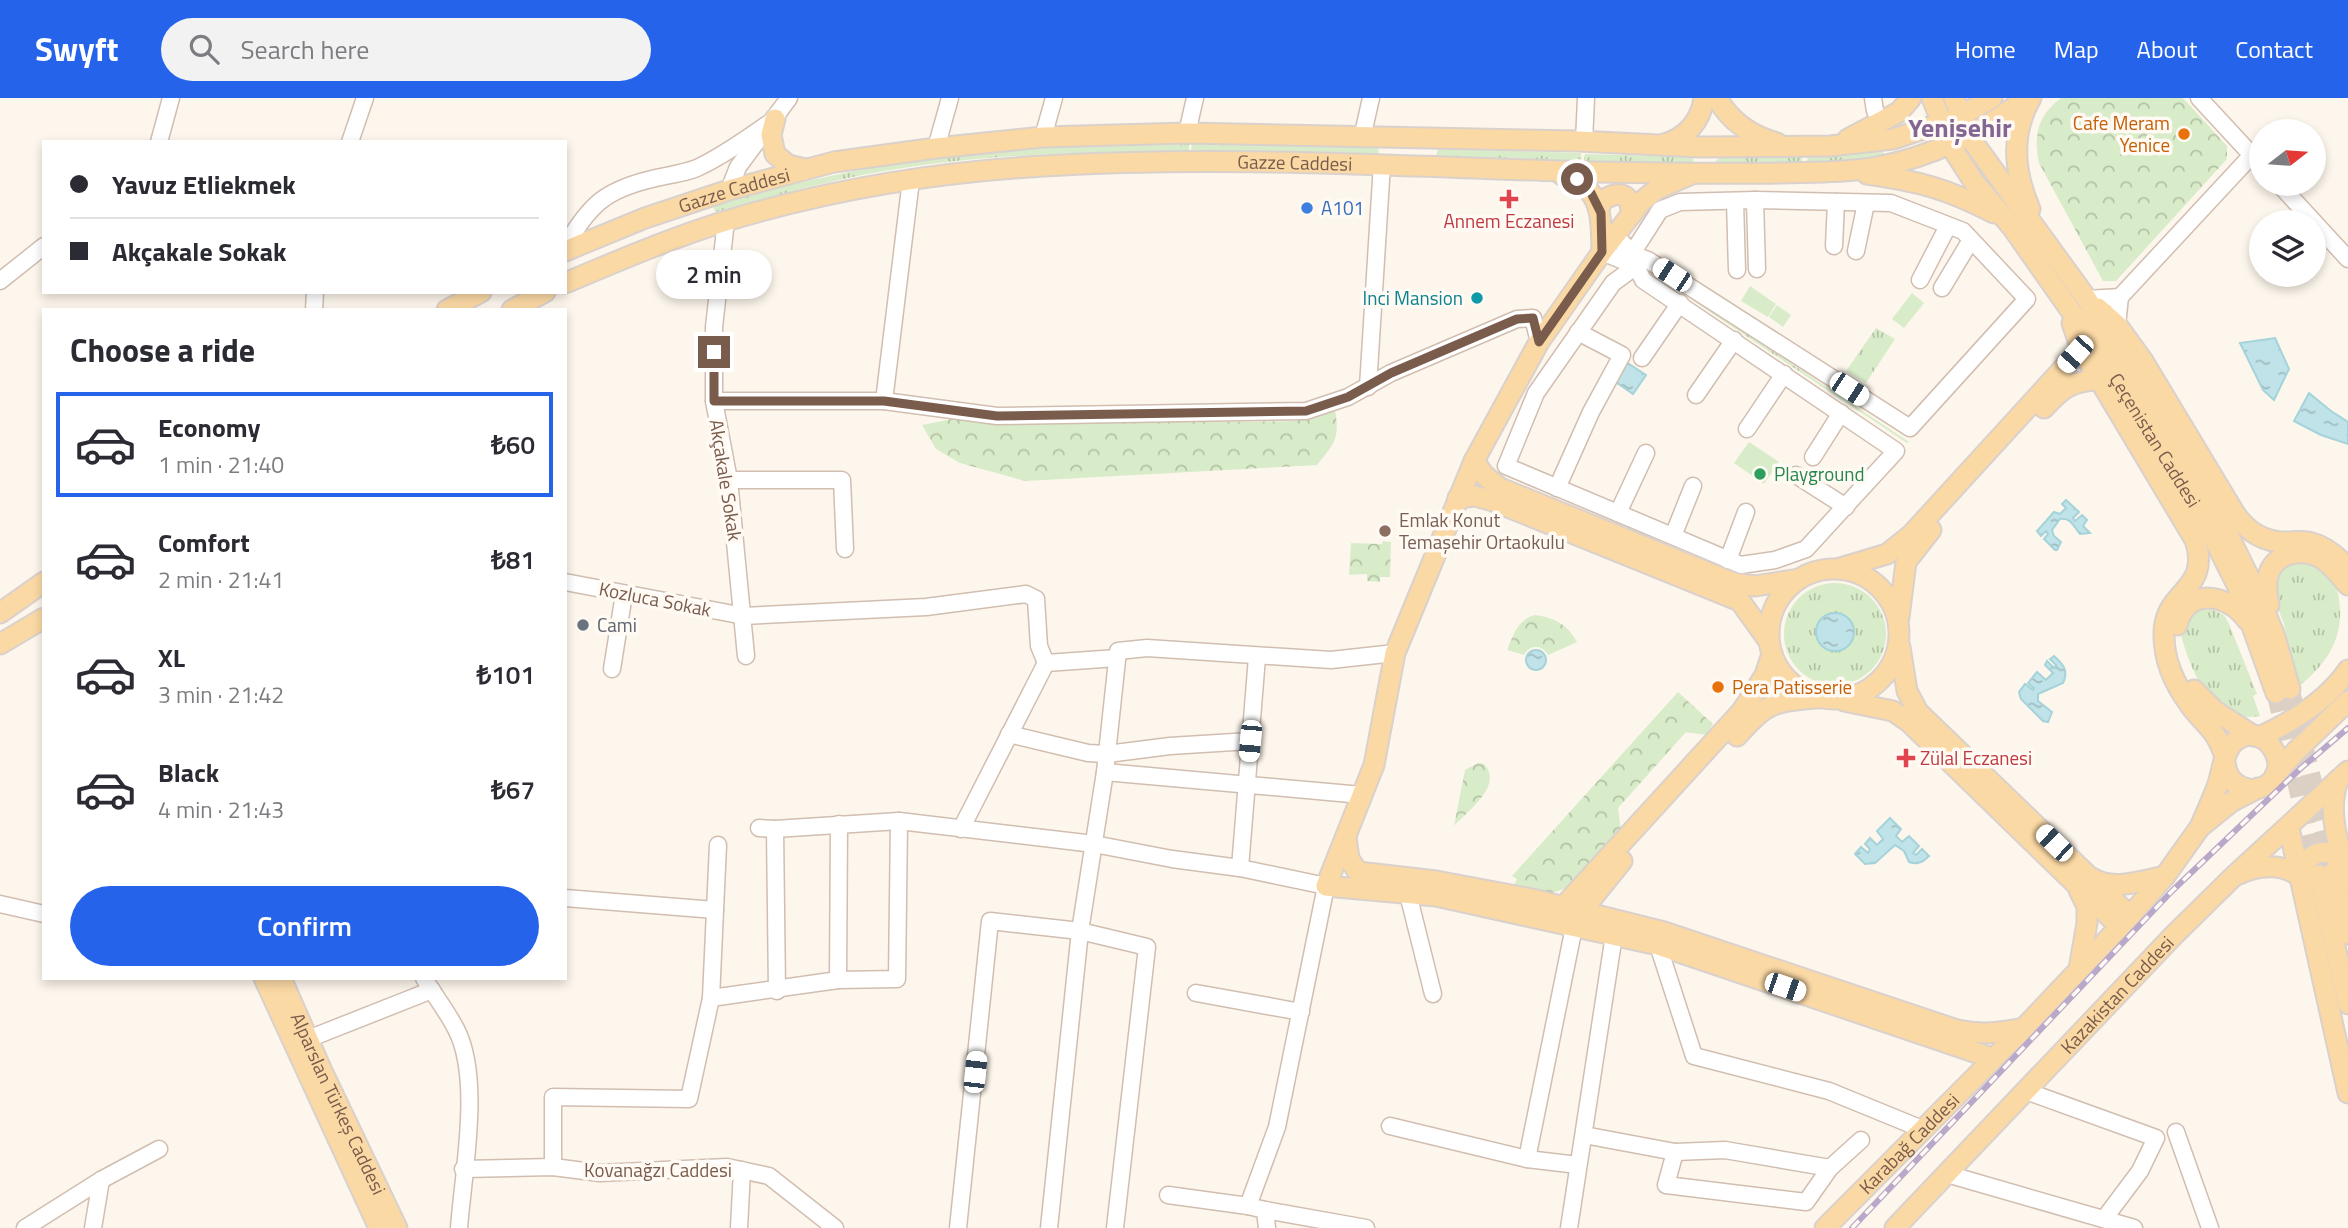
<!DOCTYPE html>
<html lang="en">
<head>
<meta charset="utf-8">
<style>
  body { margin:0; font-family:"Titillium Web",sans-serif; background:#f2f2f3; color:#2b2b33; height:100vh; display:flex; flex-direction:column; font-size:26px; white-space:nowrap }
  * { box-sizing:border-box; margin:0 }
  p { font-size:23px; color:#7c7c81 }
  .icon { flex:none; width:38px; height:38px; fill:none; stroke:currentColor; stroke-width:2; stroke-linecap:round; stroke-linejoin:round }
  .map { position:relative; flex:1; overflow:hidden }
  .panel { position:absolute; left:42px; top:210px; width:525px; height:672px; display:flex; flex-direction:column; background:#fff; border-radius:0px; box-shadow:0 4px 10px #0003 }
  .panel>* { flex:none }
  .guide { position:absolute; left:42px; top:42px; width:525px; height:154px; border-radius:0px; box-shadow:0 4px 10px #0003; display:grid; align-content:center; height:154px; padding:0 28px; background:#fff }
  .needle { width:46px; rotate:73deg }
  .buttons { position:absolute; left:2249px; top:21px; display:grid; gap:14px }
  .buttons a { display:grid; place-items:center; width:77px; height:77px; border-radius:50%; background:#fff; box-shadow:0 4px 10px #0003; font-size:35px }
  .end { position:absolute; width:32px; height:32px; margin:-16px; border:9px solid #7a5c4d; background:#fff; box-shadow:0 0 0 4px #fff }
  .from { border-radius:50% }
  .bubble { position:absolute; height:49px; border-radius:24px; background:#fff; box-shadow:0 4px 10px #0003; font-size:23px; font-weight:600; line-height:49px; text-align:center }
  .car { position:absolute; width:21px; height:42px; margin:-21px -10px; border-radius:9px; box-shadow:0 0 5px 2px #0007; background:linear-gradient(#fff 24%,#345 0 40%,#fff 0 76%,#345 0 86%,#fff 0) }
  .guide b { display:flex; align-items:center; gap:24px; height:66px; font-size:26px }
  .guide b+b { border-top:2px solid #e1e1e2 }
  .guide i { width:18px; height:18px; background:#2b2b33 }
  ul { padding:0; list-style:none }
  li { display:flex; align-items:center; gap:21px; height:105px; margin:0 14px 10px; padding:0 14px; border:4px solid transparent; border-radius:0px }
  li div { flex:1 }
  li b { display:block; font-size:26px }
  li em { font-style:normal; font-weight:600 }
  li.selected { border-color:#2563eb }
  li>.icon { width:63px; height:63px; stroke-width:1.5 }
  h2 { padding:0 28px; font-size:32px; line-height:84px }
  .action { display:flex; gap:14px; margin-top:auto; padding:14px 28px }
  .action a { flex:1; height:80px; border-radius:42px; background:#2563eb; color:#fff; font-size:28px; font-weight:600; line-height:80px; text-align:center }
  header { display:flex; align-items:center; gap:42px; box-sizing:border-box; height:98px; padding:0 35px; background:#2563eb; color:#fff }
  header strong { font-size:33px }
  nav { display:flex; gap:38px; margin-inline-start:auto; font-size:24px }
  .search { width:490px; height:63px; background:#f2f2f3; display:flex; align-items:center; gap:18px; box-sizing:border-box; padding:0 24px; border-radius:38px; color:#7c7c81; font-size:26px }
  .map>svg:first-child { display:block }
</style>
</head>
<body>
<header>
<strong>Swyft</strong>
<div class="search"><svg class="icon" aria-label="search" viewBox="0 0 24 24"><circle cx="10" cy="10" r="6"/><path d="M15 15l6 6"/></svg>Search here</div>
<nav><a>Home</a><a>Map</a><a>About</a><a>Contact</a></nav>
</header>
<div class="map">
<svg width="2348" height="1130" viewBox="0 0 2348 1130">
  <defs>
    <pattern id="grass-tufts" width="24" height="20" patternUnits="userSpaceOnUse" patternTransform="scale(1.75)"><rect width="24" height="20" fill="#d8ecc9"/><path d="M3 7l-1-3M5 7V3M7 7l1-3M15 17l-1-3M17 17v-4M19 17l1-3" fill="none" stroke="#b4c2a5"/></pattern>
    <pattern id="forest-crowns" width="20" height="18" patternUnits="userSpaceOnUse" patternTransform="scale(1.75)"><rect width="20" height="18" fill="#d8ecc9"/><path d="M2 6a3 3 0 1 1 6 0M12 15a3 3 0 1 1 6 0" fill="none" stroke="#b4c2a5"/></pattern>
    <pattern id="water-ripples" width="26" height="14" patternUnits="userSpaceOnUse" patternTransform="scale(1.75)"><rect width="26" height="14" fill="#bfe3e8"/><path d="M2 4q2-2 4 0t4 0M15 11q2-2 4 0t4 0" fill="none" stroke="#a0bbbe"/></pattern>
  </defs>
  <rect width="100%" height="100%" fill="#fdf6ec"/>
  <g fill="url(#grass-tufts)">
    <path d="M1192,45L1378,49L1379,56L1191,52Z"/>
    <path d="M1880,45L1887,66L1806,67L1808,59L1847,56Z"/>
    <path d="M1189,46V53C1100,54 1012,55 923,67C853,76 784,95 715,114L713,107C807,81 900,61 997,52C1060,46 1125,47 1189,46Z"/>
    <path d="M1438,51L1581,55L1582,63L1436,58Z"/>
    <path d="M1585,56L1693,59V66L1584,63Z"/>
    <path d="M1802,59V65L1717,66L1715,64L1719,60Z"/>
    <path d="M1639,164L1909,344L1907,345L1638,166Z"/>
    <path d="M1876,230L1895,241L1866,285L1846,273Z"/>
    <path d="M2311,459C2319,468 2330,477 2336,487C2348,530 2333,562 2299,588L2297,582L2294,581L2284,526L2270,490L2271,467Z"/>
    <circle cx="1835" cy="536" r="51"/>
    <path d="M2205,508L2224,517L2229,526L2257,596L2253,598L2260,618C2209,627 2190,569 2179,531L2187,515Z"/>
  </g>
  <g fill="url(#forest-crowns)">
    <path d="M2061,0H2183L2227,48V61L2116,183H2103L2039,65C2033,37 2038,17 2061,0Z"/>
    <path d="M1335,312C1340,340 1335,345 1317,367L1025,383L960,365L936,351L922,327L952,321L1235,324L1292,323Z"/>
    <path d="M1383,443L1391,444L1390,479H1380V484L1367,483V476L1349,477L1351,445L1382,446Z"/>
    <path d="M1535,517C1555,520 1567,526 1577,544L1548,557C1542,546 1530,546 1524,557L1507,552C1514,536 1517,522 1535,517Z"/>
    <path d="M1678,594L1713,626L1706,637L1686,634L1618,710L1621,733L1567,790L1549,796L1514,787L1517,781L1512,778Z"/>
    <path d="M1478,665L1484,666C1504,687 1468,713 1454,728L1465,672Z"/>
  </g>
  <g fill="#d8ecc9">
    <path d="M1750,188L1776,206L1768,219L1741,203Z"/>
    <path d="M1912,195L1924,205L1904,230L1892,221Z"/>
    <path d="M1777,207L1791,217L1783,229L1769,219Z"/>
    <path d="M1749,344L1779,364L1764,386L1734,365Z"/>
  </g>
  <g fill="url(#water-ripples)" stroke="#a5d3da" stroke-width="2">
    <path d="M2275,240L2289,271L2274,302L2263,292L2240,245Z"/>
    <path d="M1626,264L1646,277L1633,296L1613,282Z"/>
    <path d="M2309,295L2331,313L2348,324V346L2321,337L2294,323Z"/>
    <path d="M2066,402L2079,414L2073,420L2075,423L2082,417L2087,422L2083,428L2090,435L2080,436C2074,429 2071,419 2060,421L2052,432L2054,438L2061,444L2057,452H2055L2044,441L2048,436L2046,433L2041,438L2037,433L2054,414L2060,416L2066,410L2062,406Z"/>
    <circle cx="1835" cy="534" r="19"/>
    <circle cx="1536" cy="562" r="10"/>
    <path d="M2054,558C2063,566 2069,573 2063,585L2038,596V603L2052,614L2048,624L2043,623L2021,601L2019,594L2025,586L2033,592L2034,590L2028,585L2037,574L2046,582L2053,575L2045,567L2047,563L2054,570L2056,567L2050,561Z"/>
    <path d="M1890,720L1901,731L1896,738L1902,744L1909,738L1919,748L1913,755L1916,757L1922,751L1929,758C1923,764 1918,767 1909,764L1904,753L1895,747L1875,765L1865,766L1855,756L1861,749L1868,755L1870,751L1865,746L1870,740L1877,747L1883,741L1877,733Z"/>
  </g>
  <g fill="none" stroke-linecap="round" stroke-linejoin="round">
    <g stroke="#dcd0c4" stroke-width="19" stroke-dasharray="19 10" stroke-linecap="butt">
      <path d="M2290,591L2333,769"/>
      <path d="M2276,595L2317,772"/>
    </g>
    <g stroke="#d1beb0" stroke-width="19">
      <g id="minor">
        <path d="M1873,0L1875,13"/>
        <path d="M2199,0L2261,67"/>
        <path d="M1187,35L1195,0"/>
        <path d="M1043,39L1054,0"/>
        <path d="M1362,40L1371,0"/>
        <path d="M159,44L171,0"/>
        <path d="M350,44L365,0"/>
        <path d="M1584,44L1586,0"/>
        <path d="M936,50L950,0"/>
        <path d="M2279,86L2348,161"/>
        <path d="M729,92L738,69L789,0"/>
        <path d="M1755,102L1757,171"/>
        <path d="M1735,103L1737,172"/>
        <path d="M726,123L714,229V303L729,382L746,558"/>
        <path d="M1615,138C1625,147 1635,159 1648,162L1910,330L2027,201L1963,133L1891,105L1755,102L1680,104L1660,112L1633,154"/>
        <path d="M1834,148L1836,104"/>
        <path d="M565,149C590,105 607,91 656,80C669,77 685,75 697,70C725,57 750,38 775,21"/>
        <path d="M1856,153L1866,105"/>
        <path d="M1602,154L1636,168L1613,185L1536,295L1506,368L1741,467L1775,462L1806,451L1896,353L1643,182L1636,168"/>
        <path d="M1920,182L1948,128"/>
        <path d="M0,183L44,148"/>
        <path d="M1942,190L1971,142"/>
        <path d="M2087,201L2120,199"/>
        <path d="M314,212L315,194"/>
        <path d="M2117,227L2120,199L2252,57"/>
        <path d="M1642,260L1680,205"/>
        <path d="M1368,289L1382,66"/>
        <path d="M1696,297L1734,242"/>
        <path d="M714,303H884L997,318L1306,313L1348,299L1391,275L1517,221L1533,220L1539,244"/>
        <path d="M884,303L911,82"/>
        <path d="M1747,331L1784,276"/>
        <path d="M1813,359L1841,315"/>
        <path d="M1796,377L1846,409"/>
        <path d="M729,382H842L845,451"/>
        <path d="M1557,390L1591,314L1622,257L1578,234"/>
        <path d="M1618,415L1646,355"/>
        <path d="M1673,438L1693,388"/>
        <path d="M1728,462L1746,414"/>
        <path d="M565,484L744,518L926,509L1026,496L1036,501L1039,548L1046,565L1117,560"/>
        <path d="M612,571L624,496"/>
        <path d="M1009,636L1088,655L1107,656L1170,648L1250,643"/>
        <path d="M1105,674L1362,697"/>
        <path d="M759,730L775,731L899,723L1094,746L1172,761L1240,770L1326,788L1277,1029L1248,1108L1265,1112L1267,1130"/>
        <path d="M775,731L777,893"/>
        <path d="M961,731L1046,565"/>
        <path d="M1240,770L1257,559"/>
        <path d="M1408,796L1433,896"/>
        <path d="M565,800L715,812"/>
        <path d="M0,806L44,816"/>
        <path d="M1658,847L1694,958L1829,993L1922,1031"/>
        <path d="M424,880C434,897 447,913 456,931C482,980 463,1075 459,1130"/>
        <path d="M838,882L839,726"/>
        <path d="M1196,895L1301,914"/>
        <path d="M711,900L718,747"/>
        <path d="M308,941L432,892"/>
        <path d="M2026,993L2156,1040L2140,1073L2104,1121"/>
        <path d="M1390,1028L1527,1061L1578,1067"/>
        <path d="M2176,1034L2210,1130"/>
        <path d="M1584,1037L1675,1054L1725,1052L1830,1070"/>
        <path d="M1675,1054L1666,1087L1806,1104L1830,1070L1861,1042"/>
        <path d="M1527,1061L1574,829L1579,818"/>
        <path d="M553,1069V999L689,1001L711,900L838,882L897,881L899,723"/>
        <path d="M463,1071L553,1069L600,1075L727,1069L769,1078L835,1130"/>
        <path d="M1947,1076L2134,1130"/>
        <path d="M1168,1097L1248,1108"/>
        <path d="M1265,1112L1366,1130"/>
        <path d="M25,1130L101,1082L159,1051"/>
        <path d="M93,1130L101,1082"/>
        <path d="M739,1130L742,1072"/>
        <path d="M958,1130L990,823L1080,833L1147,849L1115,1130"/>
        <path d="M1049,1130L1080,833L1105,674L1118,553L1147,550L1331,562L1395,555"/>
        <path d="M1569,1130L1614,837"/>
      </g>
    </g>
    <g stroke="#dad1cd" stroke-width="23">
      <g id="major">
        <path d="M1717,0C1730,23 1752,38 1777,45"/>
        <path id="s1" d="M1932,0L1952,50L1974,84L2012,129L2104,260L2203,419L2238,489L2276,595"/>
        <path d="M1954,0L1973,44L2087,201L2107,237L2217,414L2260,502L2274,536L2290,591"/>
        <path d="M775,21L771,37L775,56L788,67L805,71"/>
        <path d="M1848,41L1899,14L1911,0"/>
        <path d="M1664,46C1686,40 1701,23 1704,0"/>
        <path d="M1692,76L1657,91L1641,104L1602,154L1539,244L1474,363L1395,555L1374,667L1326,788L1436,798L1658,847L1992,960"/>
        <path d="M1867,76C1918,83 1948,91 1994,115"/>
        <path d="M1562,77C1603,89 1601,118 1602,154"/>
        <path d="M1599,110L1603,102C1619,92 1632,95 1631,117"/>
        <path d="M2030,111C2014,74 2010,36 2031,0"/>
        <path id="s2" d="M565,153L645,120L729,92L834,64L936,50L1043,39L1187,35L1578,43L1700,49L1830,48L1893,41L1957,20L1992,0"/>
        <path id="s3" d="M565,185C618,163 671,140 726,123C828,92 938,74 1044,68C1227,57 1409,69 1592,74C1655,75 1717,76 1780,75C1812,74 1845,75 1877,69C1931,59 1983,34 2026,0"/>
        <path d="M2098,210L2117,227L2143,263L2235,416C2247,433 2263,444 2285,444C2294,444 2303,442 2312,445C2327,449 2338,459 2348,470"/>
        <path d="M447,212L481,194"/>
        <path d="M512,212L545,194"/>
        <path d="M2072,225L2081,251L2195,442C2212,494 2163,491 2164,537C2164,562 2175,587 2190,607C2206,629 2215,629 2225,659"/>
        <path d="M2044,310C2062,290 2071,283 2098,282"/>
        <path d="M1474,363L1484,377L1500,390L1734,485L1755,488L1799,481"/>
        <path d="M1458,400L1475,398L1493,403L1740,503L1768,542"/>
        <path d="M1840,470L1887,456L1911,437L2081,251"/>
        <circle cx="1834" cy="536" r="65"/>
        <path d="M2269,507C2267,497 2265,485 2269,475C2277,454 2303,450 2321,460C2332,467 2340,478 2348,487"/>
        <path d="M0,515L44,484"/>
        <path d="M1899,519L1906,464L1931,432"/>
        <path d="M2177,527C2187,489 2228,495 2247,522"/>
        <path d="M0,546L44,520"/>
        <path d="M1900,549L1907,593L1918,614L2130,818"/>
        <path d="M2194,592L2215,613L2254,638"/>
        <path d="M1844,603L1893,613L1909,624L2120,829"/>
        <path d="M1737,638C1768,604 1772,604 1817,600"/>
        <path d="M2259,639C2292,624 2327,603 2348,572"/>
        <path d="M2225,664C2226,675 2231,685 2242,689C2248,692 2256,692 2263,689C2298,673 2264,618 2234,644C2223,654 2222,675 2217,689C2212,702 2206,715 2200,729L2231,704L2258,690"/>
        <path d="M2275,677L2297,652L2348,603"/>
        <path d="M2338,682C2326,715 2340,750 2348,782"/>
        <path d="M2289,730L2348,995"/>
        <path d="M1346,739L1349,761L1358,774L1436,783L1532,801L1664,834L1957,932C1981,937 2000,935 2024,930"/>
        <path d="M2334,773L2348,836"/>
        <path d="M2239,776C2258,767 2282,765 2299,778C2305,755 2327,745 2344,765"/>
        <path d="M2319,777L2348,906"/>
        <path d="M2092,780C2112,793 2143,783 2165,778"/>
        <path d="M2079,792L2087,808V825L2079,871"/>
        <path d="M1563,809L1742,613L1765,577L1772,556"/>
        <path d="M1581,814L1622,763"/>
        <path d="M264,880L379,1130"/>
        <path id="s4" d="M281,880L322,973L397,1130"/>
        <path id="s5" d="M1825,1130L2024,930L2130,818L2165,778L2200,729"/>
        <path id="s6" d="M1895,1130L2174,837L2234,778L2348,673"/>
      </g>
    </g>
    <use href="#minor" stroke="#fff" stroke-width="16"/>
    <use href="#major" stroke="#fbd9a5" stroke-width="19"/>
    <g stroke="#b9a8c9" stroke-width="6">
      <path id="rail" d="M1852,1130L2172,793L2300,671L2348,630"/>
    </g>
    <use href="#rail" stroke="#fffaf3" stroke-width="3.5" stroke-dasharray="10" stroke-linecap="butt"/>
  </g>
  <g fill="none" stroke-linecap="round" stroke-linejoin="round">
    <path stroke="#7a5c4d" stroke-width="9" d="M714,254V303H884L997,318L1306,313L1348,299L1391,275L1517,221L1533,220L1539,244L1602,154L1601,115L1590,93L1577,81"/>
  </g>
  <g fill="#e8710a" stroke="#fffaf3" stroke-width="2.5">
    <circle cx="2184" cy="36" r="7"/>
    <circle cx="1718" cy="589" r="7"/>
  </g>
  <g fill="#e0444e" stroke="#fffaf3" stroke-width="2.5">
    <path d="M1505.5 90.5h7v7h7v7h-7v7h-7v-7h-7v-7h7z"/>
    <path d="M1902.5 649.5h7v7h7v7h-7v7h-7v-7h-7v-7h7z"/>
  </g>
  <circle fill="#3f7fe0" stroke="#fffaf3" stroke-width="2.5" cx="1307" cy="110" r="7"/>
  <circle fill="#0f9aa8" stroke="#fffaf3" stroke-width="2.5" cx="1477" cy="200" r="7"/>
  <circle fill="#2e9e5b" stroke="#fffaf3" stroke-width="2.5" cx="1760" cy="376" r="7"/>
  <circle fill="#8d6e63" stroke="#fffaf3" stroke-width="2.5" cx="1385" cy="433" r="7"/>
  <circle fill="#6b7280" stroke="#fffaf3" stroke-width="2.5" cx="583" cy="527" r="7"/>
  <g text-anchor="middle" stroke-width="7" stroke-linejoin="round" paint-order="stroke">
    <g font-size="19" fill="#c56008" stroke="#fffaf3" text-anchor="end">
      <text x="2170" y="32">Cafe Meram<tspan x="2170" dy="22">Yenice</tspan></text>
      <text x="1732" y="596" text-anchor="start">Pera Patisserie</text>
    </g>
    <g font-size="19" fill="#7a5c4d" stroke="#fffaf3">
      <text dy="7" stroke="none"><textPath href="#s3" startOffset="747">Gazze Caddesi</textPath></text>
      <text dy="7" stroke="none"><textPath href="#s2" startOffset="180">Gazze Caddesi</textPath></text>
      <text dy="7" stroke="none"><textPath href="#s1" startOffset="410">Çeçenistan Caddesi</textPath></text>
      <text transform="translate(726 382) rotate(81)" y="7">Akçakale Sokak</text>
      <text transform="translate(655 501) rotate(11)" y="7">Kozluca Sokak</text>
      <text dy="7" stroke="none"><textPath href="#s6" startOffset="322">Kazakistan Caddesi</textPath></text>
      <text dy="7" stroke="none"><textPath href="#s4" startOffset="138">Alparslan Türkeş Caddesi</textPath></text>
      <text dy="7" stroke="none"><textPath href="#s5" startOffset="119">Karabağ Caddesi</textPath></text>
      <text x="658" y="1079">Kovanağzı Caddesi</text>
    </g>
    <g font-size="19" fill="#366cbe" stroke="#fffaf3" text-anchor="start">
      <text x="1321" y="117">A101</text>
    </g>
    <g font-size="19" fill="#be3a42" stroke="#fffaf3">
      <text x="1509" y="130">Annem Eczanesi</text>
      <text x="1920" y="667" text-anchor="start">Zülal Eczanesi</text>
    </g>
    <g font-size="19" fill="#0d838f" stroke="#fffaf3" text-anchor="end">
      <text x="1463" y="207">Inci Mansion</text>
    </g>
    <g font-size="19" fill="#27864d" stroke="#fffaf3" text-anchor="start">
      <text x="1774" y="383">Playground</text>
    </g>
    <g font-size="19" fill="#785e54" stroke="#fffaf3" text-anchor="start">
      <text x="1399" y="429">Emlak Konut<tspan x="1399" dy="22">Temaşehir Ortaokulu</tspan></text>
    </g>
    <g font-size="19" fill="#5b616d" stroke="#fffaf3" text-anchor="start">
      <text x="597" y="534">Cami</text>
    </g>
    <g font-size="26" font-weight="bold" fill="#846695" stroke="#fffaf3">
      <text x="1960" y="39">Yenişehir</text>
    </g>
  </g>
</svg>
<div class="buttons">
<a><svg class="needle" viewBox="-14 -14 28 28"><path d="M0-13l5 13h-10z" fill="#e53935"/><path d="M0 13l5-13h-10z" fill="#7c7c81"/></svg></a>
<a><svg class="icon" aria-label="layers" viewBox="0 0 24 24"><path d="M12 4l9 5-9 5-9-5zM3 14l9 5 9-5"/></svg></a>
</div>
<i class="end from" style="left:1577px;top:81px"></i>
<i class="end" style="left:714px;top:254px"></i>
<div class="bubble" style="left:656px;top:152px;width:116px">2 min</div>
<i class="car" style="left:1672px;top:177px;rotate:303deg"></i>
<i class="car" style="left:2075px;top:256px;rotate:222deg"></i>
<i class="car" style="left:1849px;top:291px;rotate:123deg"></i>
<i class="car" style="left:1250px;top:643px;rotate:185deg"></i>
<i class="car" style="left:2054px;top:745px;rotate:314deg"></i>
<i class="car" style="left:1785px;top:889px;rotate:109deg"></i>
<i class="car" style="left:975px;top:974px;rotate:6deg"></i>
<div class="guide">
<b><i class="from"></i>Yavuz Etliekmek</b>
<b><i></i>Akçakale Sokak</b>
</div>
<section class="panel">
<h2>Choose a ride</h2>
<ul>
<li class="selected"><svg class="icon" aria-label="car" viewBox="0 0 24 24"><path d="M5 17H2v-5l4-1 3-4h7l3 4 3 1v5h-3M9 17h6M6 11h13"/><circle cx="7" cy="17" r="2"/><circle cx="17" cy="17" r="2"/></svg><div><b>Economy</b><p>1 min · 21:40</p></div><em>₺60</em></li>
<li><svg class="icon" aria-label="car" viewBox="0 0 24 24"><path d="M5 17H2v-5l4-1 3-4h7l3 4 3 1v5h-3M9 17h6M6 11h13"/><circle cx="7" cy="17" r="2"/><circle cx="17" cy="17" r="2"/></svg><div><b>Comfort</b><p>2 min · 21:41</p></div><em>₺81</em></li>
<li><svg class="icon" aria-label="car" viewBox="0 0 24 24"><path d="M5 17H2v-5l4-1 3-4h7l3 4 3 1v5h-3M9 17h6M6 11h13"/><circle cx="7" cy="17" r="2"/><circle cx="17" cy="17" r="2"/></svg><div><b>XL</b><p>3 min · 21:42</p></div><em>₺101</em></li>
<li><svg class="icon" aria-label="car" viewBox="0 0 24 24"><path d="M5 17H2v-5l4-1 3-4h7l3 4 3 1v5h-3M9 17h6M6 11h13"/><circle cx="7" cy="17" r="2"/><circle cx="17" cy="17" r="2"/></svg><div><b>Black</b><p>4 min · 21:43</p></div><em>₺67</em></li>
</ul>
<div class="action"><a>Confirm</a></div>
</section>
</div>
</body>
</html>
